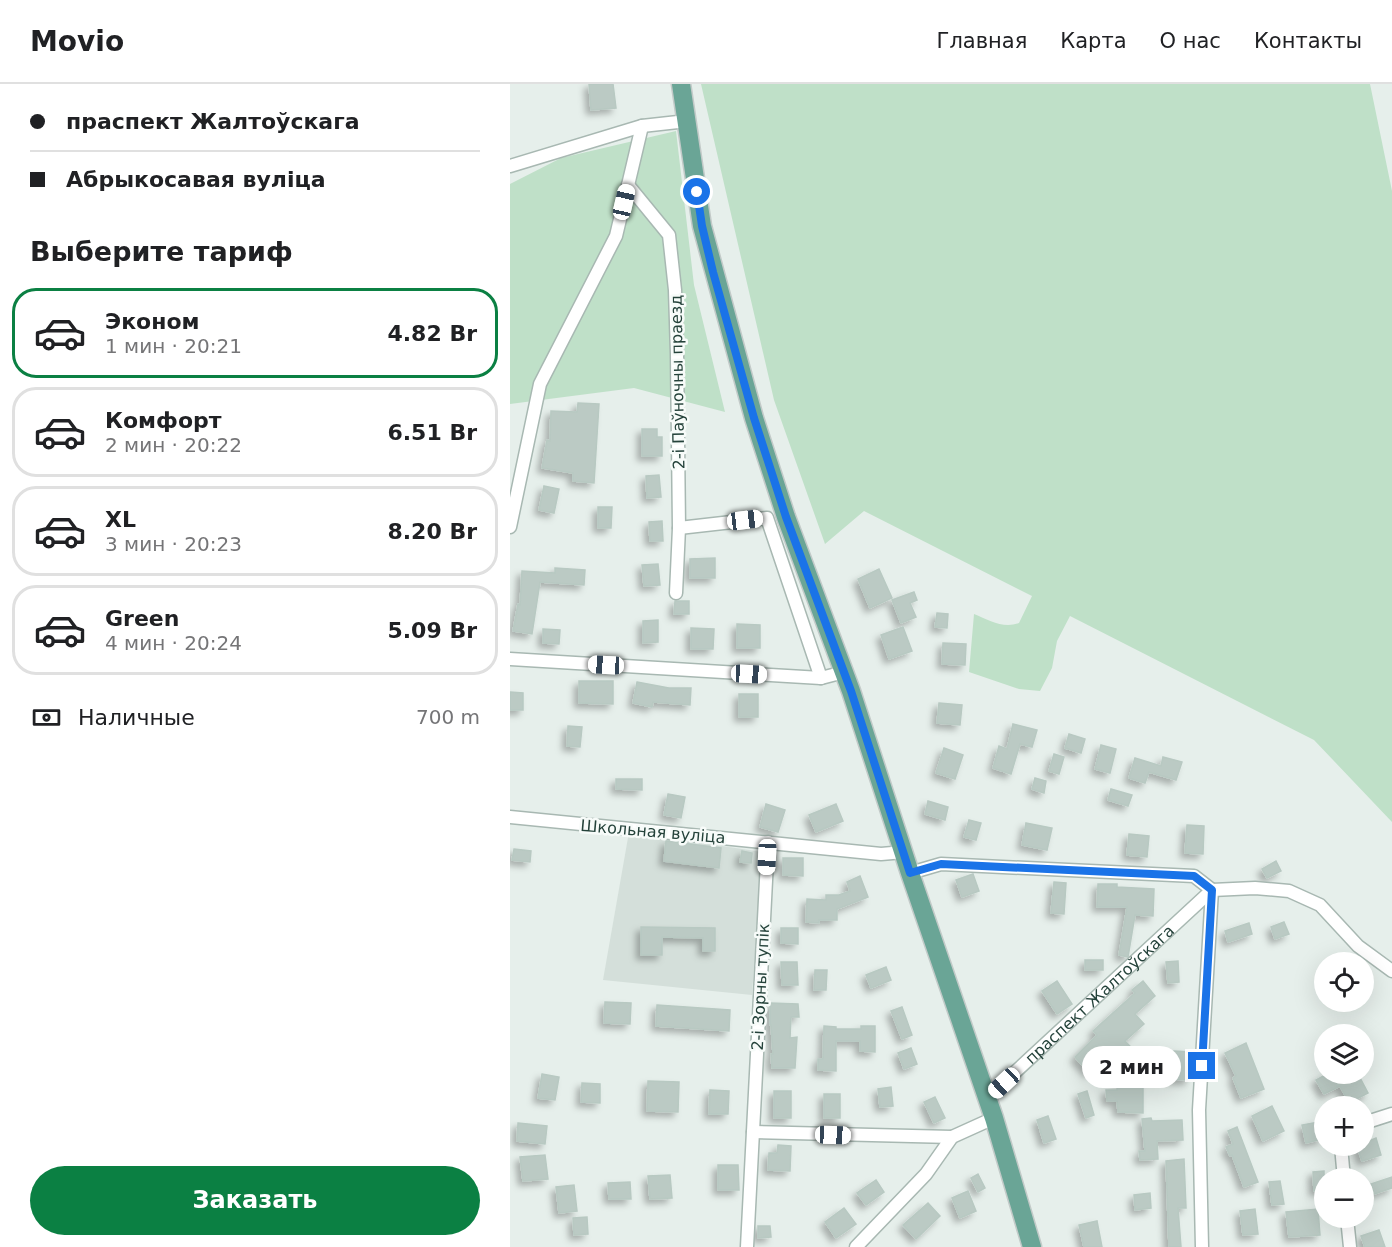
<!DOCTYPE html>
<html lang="ru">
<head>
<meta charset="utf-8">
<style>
  body { margin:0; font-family:"DejaVu Sans",sans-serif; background:#f6f6f6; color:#202124; height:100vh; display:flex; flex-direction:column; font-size:22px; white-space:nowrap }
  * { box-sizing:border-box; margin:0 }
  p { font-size:20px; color:#757577 }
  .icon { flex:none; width:33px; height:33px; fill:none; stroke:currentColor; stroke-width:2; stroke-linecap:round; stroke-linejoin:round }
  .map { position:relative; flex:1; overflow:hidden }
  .details { display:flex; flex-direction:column; background:#fff; width:510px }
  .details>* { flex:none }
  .banner { display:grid; align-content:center; height:132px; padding:0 30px; background:#fff }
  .tools { position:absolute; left:804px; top:868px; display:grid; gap:12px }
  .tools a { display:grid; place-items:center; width:60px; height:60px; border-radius:50%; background:#fff; box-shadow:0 6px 24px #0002; font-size:30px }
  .end { position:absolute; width:27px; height:27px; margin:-14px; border:8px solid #1a73e8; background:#fff; box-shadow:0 0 0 3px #fff }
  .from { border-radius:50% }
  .bubble { position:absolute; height:42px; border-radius:21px; background:#fff; box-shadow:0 6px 24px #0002; font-size:20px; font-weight:700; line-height:42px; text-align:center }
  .car { position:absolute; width:18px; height:36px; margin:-18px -9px; border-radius:8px; box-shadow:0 0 4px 2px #0007; background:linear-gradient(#fff 24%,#345 0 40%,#fff 0 76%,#345 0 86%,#fff 0) }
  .banner b { display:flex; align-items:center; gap:21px; height:57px; font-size:22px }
  .banner b+b { border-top:2px solid #e0e0e0 }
  .banner i { width:15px; height:15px; background:#202124 }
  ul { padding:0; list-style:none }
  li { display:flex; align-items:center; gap:18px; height:90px; margin:0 12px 9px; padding:0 18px; border:3px solid #e0e0e0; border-radius:24px }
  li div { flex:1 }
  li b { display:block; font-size:22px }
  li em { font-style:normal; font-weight:700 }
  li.active { border-color:#0b8043 }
  li>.icon { width:54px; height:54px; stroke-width:1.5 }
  h2 { padding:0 30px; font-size:27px; line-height:72px }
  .pay { display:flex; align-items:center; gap:15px; height:66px; padding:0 30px; font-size:22px }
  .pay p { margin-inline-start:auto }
  .cta { display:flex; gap:12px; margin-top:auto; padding:12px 30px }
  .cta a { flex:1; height:69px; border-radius:36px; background:#0b8043; color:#fff; font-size:24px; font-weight:700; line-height:69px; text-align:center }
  header { display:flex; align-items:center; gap:36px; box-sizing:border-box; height:84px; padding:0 30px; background:#fff; border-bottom:2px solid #e0e0e0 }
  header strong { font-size:28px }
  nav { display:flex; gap:33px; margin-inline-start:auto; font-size:21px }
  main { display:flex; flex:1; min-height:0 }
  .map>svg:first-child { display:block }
</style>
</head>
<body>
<header>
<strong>Movio</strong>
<nav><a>Главная</a><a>Карта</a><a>О нас</a><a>Контакты</a></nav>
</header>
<main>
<section class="details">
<div class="banner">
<b><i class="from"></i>праспект Жалтоўскага</b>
<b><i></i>Абрыкосавая вуліца</b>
</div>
<h2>Выберите тариф</h2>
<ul>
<li class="active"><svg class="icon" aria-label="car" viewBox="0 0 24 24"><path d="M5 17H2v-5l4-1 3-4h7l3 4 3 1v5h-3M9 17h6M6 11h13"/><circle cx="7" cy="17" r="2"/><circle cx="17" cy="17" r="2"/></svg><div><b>Эконом</b><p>1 мин · 20:21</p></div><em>4.82 Br</em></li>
<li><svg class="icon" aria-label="car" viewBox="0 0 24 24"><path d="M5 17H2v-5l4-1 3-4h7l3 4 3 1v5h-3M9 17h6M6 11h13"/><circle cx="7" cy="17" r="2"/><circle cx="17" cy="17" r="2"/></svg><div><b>Комфорт</b><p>2 мин · 20:22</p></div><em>6.51 Br</em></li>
<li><svg class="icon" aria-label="car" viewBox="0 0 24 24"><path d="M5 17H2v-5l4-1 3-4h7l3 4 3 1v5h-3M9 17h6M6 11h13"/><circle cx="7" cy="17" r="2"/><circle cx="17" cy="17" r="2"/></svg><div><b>XL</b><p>3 мин · 20:23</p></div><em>8.20 Br</em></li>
<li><svg class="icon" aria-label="car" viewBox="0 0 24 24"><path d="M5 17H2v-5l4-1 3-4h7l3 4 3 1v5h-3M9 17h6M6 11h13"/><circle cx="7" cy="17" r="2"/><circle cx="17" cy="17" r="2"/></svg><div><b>Green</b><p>4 мин · 20:24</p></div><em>5.09 Br</em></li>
</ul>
<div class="pay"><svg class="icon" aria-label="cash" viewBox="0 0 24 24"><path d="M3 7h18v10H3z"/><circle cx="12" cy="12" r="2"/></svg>Наличные<p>700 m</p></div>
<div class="cta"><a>Заказать</a></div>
</section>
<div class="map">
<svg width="882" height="1163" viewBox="0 0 882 1163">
  <defs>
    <filter id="shadow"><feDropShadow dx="-4.5" dy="4.5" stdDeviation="3" flood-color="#0004"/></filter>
  </defs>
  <rect width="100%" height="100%" fill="#e6efeb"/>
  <path fill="#d4dfda" d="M119,748L252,768L242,911L93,896Z"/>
  <g fill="#bfe0c8">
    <path d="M191,0H860L882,107V738L804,656L560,532L547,557L542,584L530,607L509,605L459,588L464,530C479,536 493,545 509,539L522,512L354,427L315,460L264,316Z"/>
    <path d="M166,47L184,201L215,328L124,304L0,320V100L51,74Z"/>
  </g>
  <g fill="#bbcac4" stroke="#b8c9c2" stroke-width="1.5" filter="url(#shadow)">
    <path d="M79,0H103L106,24L81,26Z"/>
    <path d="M68,319L89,320L84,399L63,397V389L32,384L37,356L40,357L41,327L67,328Z"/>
    <path d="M132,345H147V353H152V372H132Z"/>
    <path d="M149,391L151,413L137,414L136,392Z"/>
    <path d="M34,402L49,405L44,429L29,426Z"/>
    <path d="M88,423H102L101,444H88Z"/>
    <path d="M152,437L153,457H140L139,438Z"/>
    <path d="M205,474V494H180V475Z"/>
    <path d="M148,480L150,501L134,502L132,481Z"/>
    <path d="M45,484L75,486L74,501L30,498L22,550L3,547L8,520L10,521L12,487L45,489Z"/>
    <path d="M369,485L382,514L360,524L348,495Z"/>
    <path d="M404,508L407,516L400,519L406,533L391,539L382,516Z"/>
    <path d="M165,517H179V530H164Z"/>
    <path d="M427,529L438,530L437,544L425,543Z"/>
    <path d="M148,536V558L133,559V537Z"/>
    <path d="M227,540L250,541V564H227Z"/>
    <path d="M393,543L402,567L379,575L371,551Z"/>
    <path d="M181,544L204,545L203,565H181Z"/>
    <path d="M33,545L50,546L49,560L33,559Z"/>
    <path d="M433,559L456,560L455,581L432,580Z"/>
    <path d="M69,597H103V620L69,619Z"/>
    <path d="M127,598L159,604H181L180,621L143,618L142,623L123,619Z"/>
    <path d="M0,608L13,609V626H0Z"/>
    <rect x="229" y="610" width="19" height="23"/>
    <path d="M429,619L452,621L450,641L427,639Z"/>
    <path d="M503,640L527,646L522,663L510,660L501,690L483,684L489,662L497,665Z"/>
    <path d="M58,642L72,643L70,663L57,662Z"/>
    <path d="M559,650L575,655L571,669L555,664Z"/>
    <path d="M591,661L606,665L600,689L585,685Z"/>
    <path d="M434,664L453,671L445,695L426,689Z"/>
    <path d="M544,670L554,673L549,690L539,687Z"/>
    <path d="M653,673L672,678L666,696L639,688L635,699L619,694L625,674L651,682Z"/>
    <path d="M525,694L536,697L534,709L522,705Z"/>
    <path d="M106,695H132V706L106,705Z"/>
    <path d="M601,705L622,711L618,722L598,716Z"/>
    <path d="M158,710L175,713L171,734L154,731Z"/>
    <path d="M418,717L438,723L435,736L415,730Z"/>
    <path d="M256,720L275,726L268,748L250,743Z"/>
    <path d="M326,720L333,737L306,748L299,731Z"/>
    <path d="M459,736L471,739L466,756L454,753Z"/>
    <path d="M516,739L542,744L537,766L512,761Z"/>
    <path d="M677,741L694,742L693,770L675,769Z"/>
    <path d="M619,750L639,752L637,773L617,771Z"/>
    <path d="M156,757L211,764L209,784L154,777Z"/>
    <path d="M4,765L21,767L20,778L2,776Z"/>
    <path d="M232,767L242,769L241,779L230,778Z"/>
    <path d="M273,774H293V792L273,791Z"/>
    <path d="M766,777L771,787L757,794L752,785Z"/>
    <path d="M463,790L469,807L452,813L446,796Z"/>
    <path d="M350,792L358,813L327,825V836H309V839L296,838L297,815L316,816V811H329L340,807L337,798Z"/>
    <path d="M544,798L556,799L554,830L541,829Z"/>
    <path d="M588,800H607V803L644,805L643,832L625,831L618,873L609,871L617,823H587Z"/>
    <path d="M774,838L779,850L765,855L761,843Z"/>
    <path d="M739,839L742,850L718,858L715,847Z"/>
    <path d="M131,843L205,844V867H193V854L152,853V871H131Z"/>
    <path d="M271,844H288V860L271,859Z"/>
    <rect x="575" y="876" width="18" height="10"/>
    <path d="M668,877L669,898L658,899L656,878Z"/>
    <path d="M271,878H287L288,901H272Z"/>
    <path d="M376,883L381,896L361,904L356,891Z"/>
    <path d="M305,886H317L316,906H304Z"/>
    <path d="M547,897L562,920L547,930L532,907Z"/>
    <path d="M633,897L645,912L625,930L634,940L615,957L644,987L633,998V1029L608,1028L607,1017H597L596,1006H607V1002H623L596,973L579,989L565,973L587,951L583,947L625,909L622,906Z"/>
    <path d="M95,918L121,919L120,940L94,939Z"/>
    <path d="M260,919L288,920L289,933H281L280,954L287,953L285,984H262L261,970H263L261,941H260Z"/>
    <path d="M147,921L220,926L219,947L146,942Z"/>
    <path d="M392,923L402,951L392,955L381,927Z"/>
    <path d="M314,942L326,943V945H351V942H365V968L350,967V957H326V987L308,986V975H313Z"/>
    <path d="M736,959L754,1005L731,1014L723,994L726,992L715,969Z"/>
    <path d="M401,964L407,980L394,985L388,969Z"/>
    <path d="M664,967L681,968L679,996L662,995Z"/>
    <path d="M32,990L49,993L45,1016L28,1014Z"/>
    <path d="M817,990H848L858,1009L839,1019L830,1002L814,1010L806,996Z"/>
    <path d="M138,997L169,998L168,1028L137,1027Z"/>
    <path d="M72,999L90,1000V1019L71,1018Z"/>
    <path d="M381,1003L383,1022L370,1023L368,1005Z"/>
    <path d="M200,1006L219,1007L218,1030H199Z"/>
    <rect x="264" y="1007" width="17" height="27"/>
    <path d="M577,1007L584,1031L576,1034L568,1010Z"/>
    <rect x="314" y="1010" width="16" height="24"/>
    <path d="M425,1013L435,1034L424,1039L414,1018Z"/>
    <path d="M762,1022L774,1047L753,1057L742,1032Z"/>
    <path d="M538,1032L546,1055L534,1059L527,1036Z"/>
    <path d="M641,1034L642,1037L672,1036L673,1056L647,1057L648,1075L630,1076L629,1067H635L632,1035Z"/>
    <path d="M808,1038L812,1055L796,1059L792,1041Z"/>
    <path d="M8,1039L37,1042L35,1060L7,1057Z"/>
    <path d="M727,1043L748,1098L734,1103L722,1071L720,1072L716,1063L723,1060L718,1047Z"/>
    <path d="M866,1054L871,1071L852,1077L847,1062H854V1059Z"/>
    <path d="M268,1061L281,1062L280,1087L258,1086L259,1069H267Z"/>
    <path d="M35,1071L38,1095L13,1097L10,1073Z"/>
    <path d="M674,1075L676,1124H668L671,1163H659L656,1077Z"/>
    <path d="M208,1081H228L229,1106H208Z"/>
    <path d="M814,1087V1107H804L803,1088Z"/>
    <path d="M468,1090L475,1104L468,1108L461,1094Z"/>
    <path d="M160,1091L162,1114L140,1115L138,1092Z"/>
    <path d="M882,1093V1104L864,1110L861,1100Z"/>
    <path d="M366,1096L374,1108L356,1121L347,1109Z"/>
    <path d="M770,1097L774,1120L762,1121L759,1098Z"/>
    <path d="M120,1098L121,1115H99L98,1099Z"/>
    <path d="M64,1101L67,1127L49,1129L46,1103Z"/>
    <path d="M458,1107L466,1127L450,1134L442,1114Z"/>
    <path d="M640,1109L641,1124L625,1126L624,1111Z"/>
    <path d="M418,1119L430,1132L406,1155L393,1141Z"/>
    <path d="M334,1124L346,1140L326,1154L315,1138Z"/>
    <path d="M745,1125L748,1150L733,1151L730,1127Z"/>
    <path d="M808,1125L810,1151L779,1153L776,1128Z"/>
    <path d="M77,1133L78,1150L64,1151L63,1134Z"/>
    <path d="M587,1137L592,1163H574L569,1141Z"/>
    <path d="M248,1142H260L261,1153L248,1154Z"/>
    <path d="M869,1146L875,1163H855L851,1152Z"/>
  </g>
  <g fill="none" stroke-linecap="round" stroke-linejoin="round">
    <g stroke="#a8b8b2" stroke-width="15">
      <g id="street">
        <path d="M0,82L132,42L177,37"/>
        <path d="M118,101L159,151L165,206L167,270L169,444L166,509"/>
        <path d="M0,443L30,300L106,152L132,42"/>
        <path d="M169,444L257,434L311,594"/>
        <path d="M0,575L311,594L334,588"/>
        <path d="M0,733L371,770L394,768"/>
        <path d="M400,789L431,780L684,792L702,806"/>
        <path d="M702,806L745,804L779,807L810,821L848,862L882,887"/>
        <path id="s1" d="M477,1014L702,806"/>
        <path d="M854,1039L882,1030"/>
        <path d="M243,1048L442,1053"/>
        <path d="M831,1062L834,1095"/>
        <path d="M837,1134L840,1163"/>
        <path d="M237,1163L258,758"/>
        <path d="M346,1163L416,1090L442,1053L484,1034"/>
        <path d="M692,1163L689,1026L702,806"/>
      </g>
    </g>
    <g stroke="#c2cac8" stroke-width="21">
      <path id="primary" d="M171,0L192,142L244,334L276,433L341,607L400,789L484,1034L522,1163"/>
    </g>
    <use href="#street" stroke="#fff" stroke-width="12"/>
    <use href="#primary" stroke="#6aa596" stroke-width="18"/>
  </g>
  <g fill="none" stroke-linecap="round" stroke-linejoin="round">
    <path stroke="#1a73e8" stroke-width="8" d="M187,108L192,142L203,188L244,334L276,433L341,607L400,789L431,780L684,792L702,806L692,982"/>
  </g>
  <g text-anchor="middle" stroke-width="5" stroke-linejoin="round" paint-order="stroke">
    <g font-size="16" fill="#24423a" stroke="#f7fbf9">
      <text transform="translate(167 298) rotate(-91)" y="6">2-і Паўночны праезд</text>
      <text transform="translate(143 747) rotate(5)" y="6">Школьная вуліца</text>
      <text transform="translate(250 903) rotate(-87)" y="6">2-і Зорны тупік</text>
      <text dy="6" stroke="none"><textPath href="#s1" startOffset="153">праспект Жалтоўскага</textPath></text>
    </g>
  </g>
</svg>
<div class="tools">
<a><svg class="icon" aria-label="locate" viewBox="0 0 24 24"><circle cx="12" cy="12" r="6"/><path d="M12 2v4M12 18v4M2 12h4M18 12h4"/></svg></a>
<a><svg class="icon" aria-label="layers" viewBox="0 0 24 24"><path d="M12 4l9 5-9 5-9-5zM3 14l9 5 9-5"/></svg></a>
<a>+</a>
<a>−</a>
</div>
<i class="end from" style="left:187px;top:108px"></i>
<i class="end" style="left:692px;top:982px"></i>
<div class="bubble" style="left:572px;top:962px;width:99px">2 мин</div>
<i class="car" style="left:114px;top:118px;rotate:13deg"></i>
<i class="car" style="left:235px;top:436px;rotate:83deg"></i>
<i class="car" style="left:96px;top:581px;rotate:273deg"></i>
<i class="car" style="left:239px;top:590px;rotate:93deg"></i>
<i class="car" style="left:257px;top:773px;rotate:183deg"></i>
<i class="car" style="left:494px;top:999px;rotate:227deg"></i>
<i class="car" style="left:323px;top:1051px;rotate:92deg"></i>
</div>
</main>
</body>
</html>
